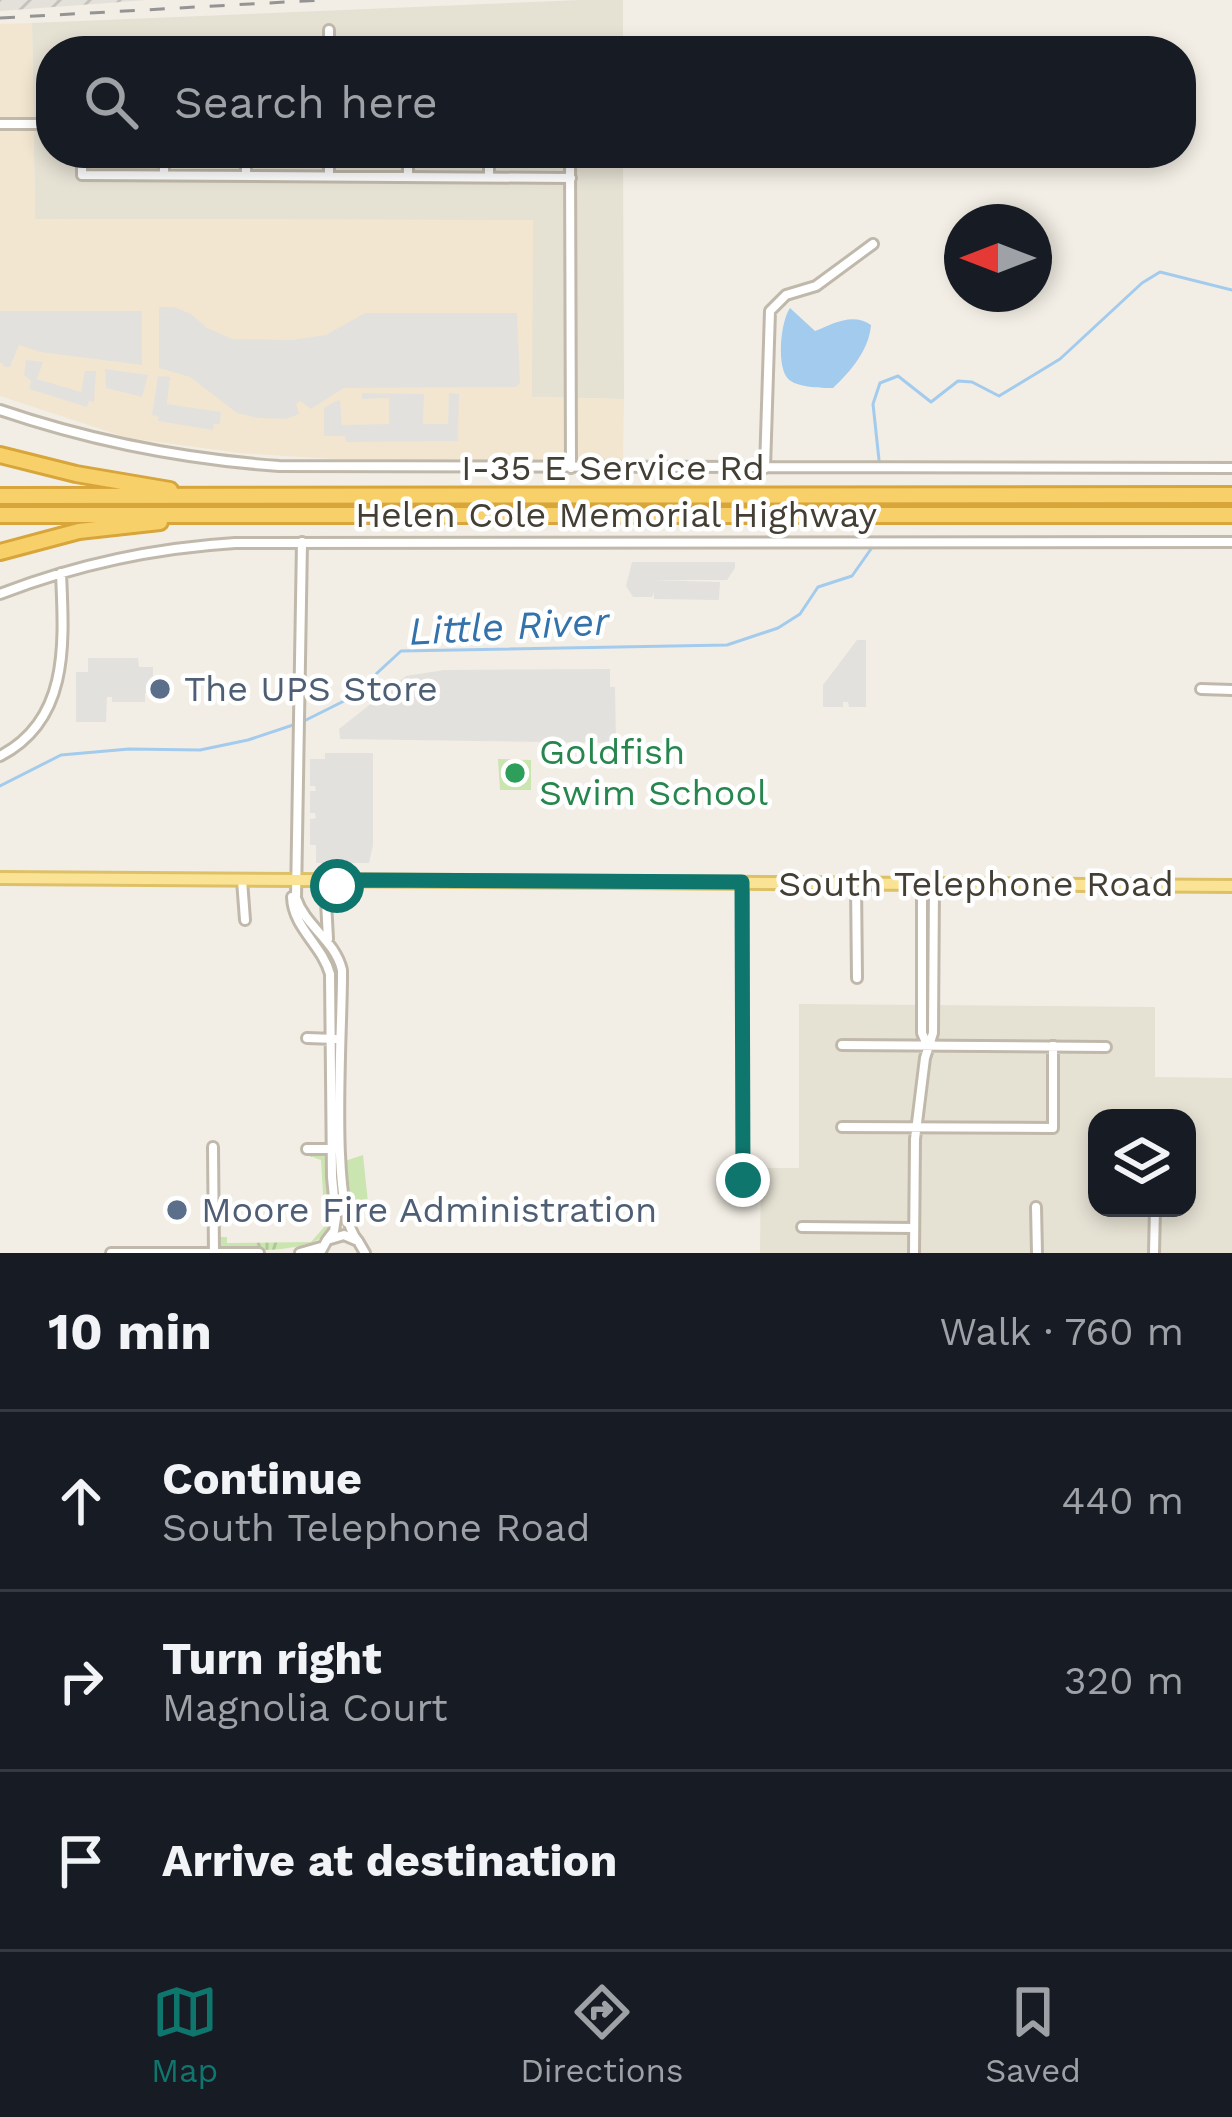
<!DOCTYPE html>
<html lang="en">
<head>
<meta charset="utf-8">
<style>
  body { margin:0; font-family:"Work Sans",sans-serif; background:#20242c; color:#f1f3f6 }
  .controls { position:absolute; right:36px; bottom:36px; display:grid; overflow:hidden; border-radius:24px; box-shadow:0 6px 18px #0003 }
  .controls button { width:108px; height:108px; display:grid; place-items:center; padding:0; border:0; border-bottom:3px solid #363941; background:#171b24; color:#f1f3f6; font:60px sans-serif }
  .compass { position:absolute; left:944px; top:204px; width:108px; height:108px; border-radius:50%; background:#171b24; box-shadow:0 6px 18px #0003; rotate:270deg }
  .stop { position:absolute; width:36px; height:36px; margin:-27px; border:9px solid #0f766e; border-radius:50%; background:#fff }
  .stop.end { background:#0f766e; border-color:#fff; box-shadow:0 3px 12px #0008 }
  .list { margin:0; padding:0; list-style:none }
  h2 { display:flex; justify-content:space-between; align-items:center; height:156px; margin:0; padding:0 48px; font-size:51px }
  h2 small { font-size:39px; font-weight:400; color:#9ea1a6 }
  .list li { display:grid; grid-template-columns:78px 1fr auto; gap:36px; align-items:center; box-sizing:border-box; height:180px; padding:0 48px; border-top:3px solid #363941 }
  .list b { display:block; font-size:45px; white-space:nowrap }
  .list p { margin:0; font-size:39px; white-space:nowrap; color:#9ea1a6 }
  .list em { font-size:39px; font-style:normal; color:#9ea1a6 }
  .icon { flex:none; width:66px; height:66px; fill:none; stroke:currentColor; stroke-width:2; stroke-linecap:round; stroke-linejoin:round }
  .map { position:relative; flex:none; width:1232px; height:1253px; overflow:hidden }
  .search { position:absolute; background:#171b24; box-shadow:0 6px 18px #0003; left:36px; right:36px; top:36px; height:132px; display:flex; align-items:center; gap:30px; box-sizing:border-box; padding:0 42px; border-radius:48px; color:#9ea1a6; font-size:45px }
  .sheet { height:696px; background:#171b24 }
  nav { display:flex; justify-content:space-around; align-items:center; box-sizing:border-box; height:168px; border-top:3px solid #363941; background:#171b24; font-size:33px; color:#9ea1a6 }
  nav a { display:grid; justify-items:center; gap:6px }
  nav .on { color:#0f766e }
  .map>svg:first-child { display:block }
  .residential { fill:#e5e1d3; fill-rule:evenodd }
  .commercial { fill:#f3e6d0 }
  .industrial { fill:url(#industrial-furrows) }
  .grass { fill:url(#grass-tufts) }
  .pitch { fill:#cae5af }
  .parking { fill:#e3e1dd }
  .water { fill:#a3cbed }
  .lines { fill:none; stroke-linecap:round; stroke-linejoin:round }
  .stream { stroke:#a3cbed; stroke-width:3 }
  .minor-casing { stroke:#c0b9ab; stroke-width:14 }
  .major-casing { stroke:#dec166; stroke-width:16 }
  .highway-casing { stroke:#d7a53a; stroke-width:20 }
  .minor { stroke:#fff; stroke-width:8 }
  .major { stroke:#fae395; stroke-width:10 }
  .highway { stroke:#f8d069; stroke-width:14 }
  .rail { stroke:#949494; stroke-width:3; stroke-dasharray:15 15; stroke-linecap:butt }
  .route { stroke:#0f766e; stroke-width:15 }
  .service-dot { fill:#5c6f8a; stroke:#fff; stroke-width:4.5 }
  .leisure-dot { fill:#2e9e5b; stroke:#fff; stroke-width:4.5 }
  .labels { text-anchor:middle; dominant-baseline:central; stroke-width:9; stroke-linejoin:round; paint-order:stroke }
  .street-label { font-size:36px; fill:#443f35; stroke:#fff }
  .service-label { font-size:36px; fill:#4e5e75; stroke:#fff; text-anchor:start }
  .leisure-label { font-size:36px; fill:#27864d; stroke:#fff; text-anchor:start }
  .water-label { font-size:39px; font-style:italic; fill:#3372ab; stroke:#fff }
</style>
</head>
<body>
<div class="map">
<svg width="1232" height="1253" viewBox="0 0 1232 1253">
  <defs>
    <pattern id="industrial-furrows" width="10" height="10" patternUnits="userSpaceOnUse" patternTransform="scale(3)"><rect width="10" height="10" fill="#e4e0da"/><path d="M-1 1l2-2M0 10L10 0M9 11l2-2" fill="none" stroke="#c5c1bc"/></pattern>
    <pattern id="grass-tufts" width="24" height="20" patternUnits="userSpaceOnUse" patternTransform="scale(3)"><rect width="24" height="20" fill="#cae5af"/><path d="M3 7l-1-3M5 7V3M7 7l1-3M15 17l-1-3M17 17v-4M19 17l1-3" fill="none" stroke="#afc697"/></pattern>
  </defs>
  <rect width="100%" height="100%" fill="#f2eee5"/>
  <path class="residential" d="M582,0H623V51H51V153H623L624,399L532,397V220L35,219L32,23Z
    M799,1004L1155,1007V1077L1232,1078V1253H760L761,1168H799ZM1097,1118H1187V1208H1097Z"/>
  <path class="commercial" d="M32,23L35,219L533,220L532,397L624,399L623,460L334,459L239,453L128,438L0,396V24Z"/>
  <path class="industrial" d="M0,0H147L0,11Z"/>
  <path class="grass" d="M307,1152H318L327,1158C328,1179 335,1203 332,1224C326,1253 247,1253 221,1247L218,1237H227V1243L311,1242L325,1226L321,1160L307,1155Z
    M363,1155L368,1202L353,1210L356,1227L371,1253H367C348,1225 345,1194 345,1161Z"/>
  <path class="pitch" d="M498,759L531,760V790H500Z"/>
  <path class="parking" d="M159,307H174L191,314L207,328L233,339L292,340L326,335L365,313H517L520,383L516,387L344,388L311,409L300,401L296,404L299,414L286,419L258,418L237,413L190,377L159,368Z
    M0,311H142V365L40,352L19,345L10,367H5L0,362Z
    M26,360L43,362L37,379L81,392L85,371H96L94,402L89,401L87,407L29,389L31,381L24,375Z
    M105,369L148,375L142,397L106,388Z
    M158,376L170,377L167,404L221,412L220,424H214L213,430L158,421L159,417L152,415Z
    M362,393L424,394L423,424H448L449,393L459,394L458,441L346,442L345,436H324V408L336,401L340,400L342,425L389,424V398L362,399Z
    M632,562H735V568L727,580H652L720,582L719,600L654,599V592L652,597H633L626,586Z
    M857,640H866V707H849L848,702H843V707H823V685Z
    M88,658H138L139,667H153V692L145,693V702H112V697H107L106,722H76V672H88Z
    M610,669V687H615L616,743L340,739L339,729L406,676L444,670Z
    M325,753H373V845L369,863H316V845H310V819L316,818L315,813H310V791H316L315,786H310V759H325Z"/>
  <path class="water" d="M790,308L815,331C833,324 852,312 871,325C869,350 851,371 833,388C822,388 792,388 786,376C777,361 781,321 790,308Z"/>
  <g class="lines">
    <path class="stream" d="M879,460L873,404L880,383L898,376L931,402L958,381L972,382L999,396L1060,359L1142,283L1160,272L1232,290
      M0,786L61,755L129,749L200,750L248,740L302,722L350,698L401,651L727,645L778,628L800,614L818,587L852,576L871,549"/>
    <defs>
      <path id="minor" d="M329,51V30
        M570,51V48
        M0,124H51
        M82,153V175L571,178
        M329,153V176
        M489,153V177
        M570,153L571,468
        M164,175V153
        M246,175V153
        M408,176V153
        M0,410C91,441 183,459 279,466L1232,468
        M765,468L770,311L786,295L816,286L873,244
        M302,542L296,898C305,926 335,940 342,970C343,1022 328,1210 358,1241
        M0,594C75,565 154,548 235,543L1232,542
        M1201,689L1232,690
        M0,756C70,720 64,643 61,573
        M242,880L245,920
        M743,882V1183
        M856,883L857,978
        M922,883V1033L927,1045
        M292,897C293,928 322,945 330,974L332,1177L336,1218L334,1231L327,1240
        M328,939L326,901L329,891L348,883
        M307,1038L335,1039
        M842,1045L1106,1047
        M842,1127L1053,1128V1046
        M213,1147L214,1253
        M307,1149H335
        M1036,1207L1037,1253
        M802,1227L914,1228
        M111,1253H259
        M300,1253L321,1247
        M320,1253L327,1240L344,1235L358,1241L365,1253
        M914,1253L915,1139L925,1058L933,1033L934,885
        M1154,1253L1155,1208"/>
      <path id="major" d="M0,878L1232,886"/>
      <path id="highway" d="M0,455L76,474L170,490
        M0,496L1232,495
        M0,515H1232
        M0,552L79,531L160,522"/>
    </defs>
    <use href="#minor" class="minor-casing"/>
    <use href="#major" class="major-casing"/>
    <use href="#highway" class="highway-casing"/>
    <use href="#minor" class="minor"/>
    <use href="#major" class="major"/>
    <use href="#highway" class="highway"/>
    <path class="rail" d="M0,18L322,0"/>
  </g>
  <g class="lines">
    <path class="route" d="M337,886L357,880L742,882L743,1180"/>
  </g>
  <g class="service-dot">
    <circle cx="160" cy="689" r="12"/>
    <circle cx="177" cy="1210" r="12"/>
  </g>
  <circle class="leisure-dot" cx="515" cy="773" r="12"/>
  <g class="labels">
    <g class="street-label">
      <text x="613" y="468">I-35 E Service Rd</text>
      <text x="616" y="515">Helen Cole Memorial Highway</text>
      <text x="976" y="884">South Telephone Road</text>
    </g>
    <g class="service-label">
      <text x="184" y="689">The UPS Store</text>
      <text x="201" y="1210">Moore Fire Administration</text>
    </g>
    <g class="leisure-label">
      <text x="539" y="752">Goldfish<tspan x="539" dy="41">Swim School</tspan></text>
    </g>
    <g class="water-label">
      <text transform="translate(509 626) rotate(-3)">Little River</text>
    </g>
  </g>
</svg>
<div class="controls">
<button><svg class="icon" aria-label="layers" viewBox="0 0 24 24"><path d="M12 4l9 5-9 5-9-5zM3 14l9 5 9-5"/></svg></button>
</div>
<svg class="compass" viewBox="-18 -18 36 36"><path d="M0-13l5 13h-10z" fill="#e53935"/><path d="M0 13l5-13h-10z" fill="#9ea1a6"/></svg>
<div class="stop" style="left:337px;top:886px"></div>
<div class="stop end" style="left:743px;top:1180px"></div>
<div class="search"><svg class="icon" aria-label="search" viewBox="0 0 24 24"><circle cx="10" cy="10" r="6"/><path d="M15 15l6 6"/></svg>Search here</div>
</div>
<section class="sheet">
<h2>10 min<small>Walk · 760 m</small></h2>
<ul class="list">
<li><svg class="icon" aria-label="ahead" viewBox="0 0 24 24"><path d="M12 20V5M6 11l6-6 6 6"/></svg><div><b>Continue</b><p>South Telephone Road</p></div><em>440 m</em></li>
<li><svg class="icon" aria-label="right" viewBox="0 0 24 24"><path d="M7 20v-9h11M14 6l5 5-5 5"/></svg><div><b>Turn right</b><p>Magnolia Court</p></div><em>320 m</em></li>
<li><svg class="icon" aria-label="arrive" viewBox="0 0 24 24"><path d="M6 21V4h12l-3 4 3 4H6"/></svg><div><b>Arrive at destination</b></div></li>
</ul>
</section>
<nav>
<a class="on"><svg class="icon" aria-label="map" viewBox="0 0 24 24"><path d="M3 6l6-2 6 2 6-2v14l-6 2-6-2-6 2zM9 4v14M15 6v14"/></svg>Map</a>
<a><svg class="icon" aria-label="directions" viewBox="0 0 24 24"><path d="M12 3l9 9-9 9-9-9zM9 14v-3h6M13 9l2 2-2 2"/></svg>Directions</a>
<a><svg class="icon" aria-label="saved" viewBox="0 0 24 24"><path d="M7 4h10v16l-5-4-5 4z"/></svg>Saved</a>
</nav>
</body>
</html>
